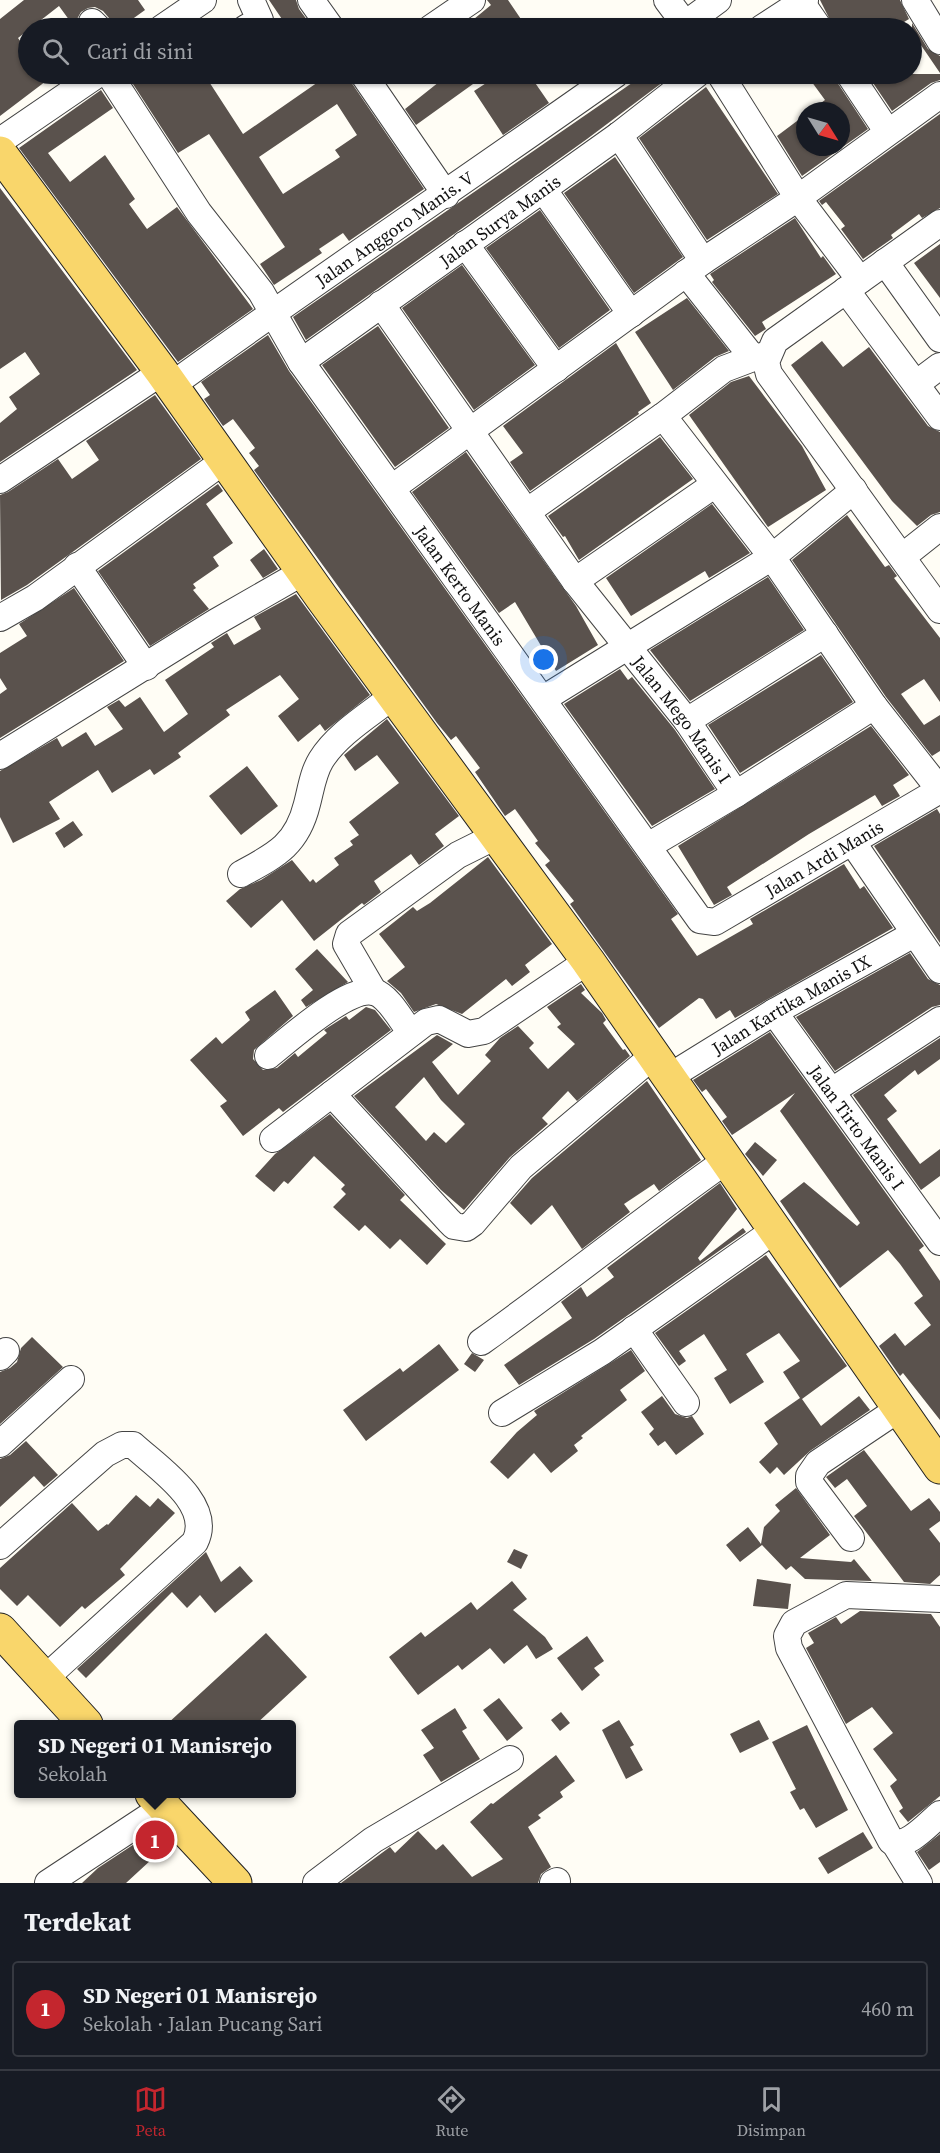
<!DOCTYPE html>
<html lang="id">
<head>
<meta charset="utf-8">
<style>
  body { margin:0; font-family:"Source Serif 4",serif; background:#242831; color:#f1f3f6 }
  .compass { position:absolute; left:796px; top:102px; width:54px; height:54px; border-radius:50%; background:#171b24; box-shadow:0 2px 4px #0004; rotate:127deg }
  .you { position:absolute; left:544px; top:660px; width:21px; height:21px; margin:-15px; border:4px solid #fff; border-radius:50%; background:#1a73e8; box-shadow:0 0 0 9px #1a73e833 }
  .badge { display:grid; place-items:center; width:39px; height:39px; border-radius:50%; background:#c4262e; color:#fff; font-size:20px; font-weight:700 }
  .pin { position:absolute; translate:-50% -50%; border:3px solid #fff; box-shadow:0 2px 6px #0006 }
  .popup { position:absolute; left:14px; top:1720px; width:282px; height:78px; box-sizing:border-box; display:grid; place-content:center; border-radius:6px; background:#171b24; filter:drop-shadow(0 2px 4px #0005); font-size:20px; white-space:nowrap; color:#9ea1a6 }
  .popup b { font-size:22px; color:#f1f3f6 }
  .popup::after { content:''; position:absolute; left:50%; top:100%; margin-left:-12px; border:12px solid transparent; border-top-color:#171b24 }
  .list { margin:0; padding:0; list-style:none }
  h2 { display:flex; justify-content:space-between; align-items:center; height:78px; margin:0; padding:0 24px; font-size:26px }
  h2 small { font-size:20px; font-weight:400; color:#9ea1a6 }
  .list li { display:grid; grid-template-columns:39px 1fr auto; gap:18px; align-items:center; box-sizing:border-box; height:96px; margin:0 12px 12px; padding:0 12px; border:2px solid #363941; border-radius:6px }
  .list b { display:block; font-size:22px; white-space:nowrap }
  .list p { margin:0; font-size:20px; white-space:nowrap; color:#9ea1a6 }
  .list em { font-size:20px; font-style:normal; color:#9ea1a6 }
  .icon { flex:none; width:33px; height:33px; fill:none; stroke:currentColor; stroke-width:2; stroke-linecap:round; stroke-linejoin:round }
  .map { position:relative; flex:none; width:940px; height:1883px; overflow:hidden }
  .search { position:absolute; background:#171b24; box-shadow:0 2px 4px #0004; left:18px; right:18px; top:18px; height:66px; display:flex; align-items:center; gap:15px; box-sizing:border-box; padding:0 21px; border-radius:33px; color:#9ea1a6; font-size:22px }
  .sheet { height:186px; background:#171b24 }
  nav { display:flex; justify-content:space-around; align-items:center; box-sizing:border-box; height:84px; border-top:2px solid #363941; background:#171b24; font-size:16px; color:#9ea1a6 }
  nav a { display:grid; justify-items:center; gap:3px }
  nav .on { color:#c4262e }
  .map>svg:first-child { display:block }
  .building { fill:#5a524d; fill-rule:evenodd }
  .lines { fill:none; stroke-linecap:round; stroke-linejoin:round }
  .minor-casing { stroke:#444; stroke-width:28 }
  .major-casing { stroke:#222; stroke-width:35 }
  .minor { stroke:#fff; stroke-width:26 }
  .major { stroke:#f9d66b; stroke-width:33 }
  .labels { text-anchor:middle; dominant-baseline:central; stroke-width:6; stroke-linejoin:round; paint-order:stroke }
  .street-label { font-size:18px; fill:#111; stroke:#fff }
</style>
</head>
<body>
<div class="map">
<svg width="940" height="1883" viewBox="0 0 940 1883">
  <rect width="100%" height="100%" fill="#fffdf5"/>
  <path class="building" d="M24,0H138L145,10L120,28H113L109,18L103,11L95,7L88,8L81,12L77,19L79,28H75L59,6L18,38L28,52V74H72L59,82L54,75L0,116V19Z
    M269,0H296L299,9L313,28H288Z
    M487,0H508L527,28H480L474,19L491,5Z
    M820,0H900L909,19L894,28H834Z
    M912,23L928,49L940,56V73L912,32Z
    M143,74H204L243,134L321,80L317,74H348L351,82L424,189L349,241L343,233L319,249L322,253L274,285L260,264L285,247L209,134L178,153L131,81ZM337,104L357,135L335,150L340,157L283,194L259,157Z
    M434,74H467L473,84L416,125L405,109L439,82Z
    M500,74H529L549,103L503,135L474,91Z
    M645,74H663L667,79L587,139L306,340L293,317Z
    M806,74H834L837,82L868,129L802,176L777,136L805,115V147H841V111H810L825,100Z
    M867,74H940V80L931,83L892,111Z
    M706,87L778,194L707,240L639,138Z
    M101,90L113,108L48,153L70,182L105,155L135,199L129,204L147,229L177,207L253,309L178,362L19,148Z
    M940,114V208L922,218L919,214L891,235L893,238L863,259L841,229L845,226L826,202L822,205L819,201Z
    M615,157L683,257L634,293L564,193Z
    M0,188L137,370L0,462V423L17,409L9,397L40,374L25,352L0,369Z
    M540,210L610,310L559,348L486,248Z
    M795,218L821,258L823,256L836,274L762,322L766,329L755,336L712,282L714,280L710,274Z
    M940,244V298L914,263Z
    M462,265L535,365L474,410L402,308Z
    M687,298L729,351L715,357L673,390L635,332Z
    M378,326L449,428L395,467L322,365Z
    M268,335L289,371L678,914L671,919L697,956L753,924L750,919L844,864L860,889L864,886L893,928L735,1018L730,1010L716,1019L703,999L699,998L659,1028L570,904L574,901L545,865L550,861L535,843L538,841L515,809L505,816L475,772L480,768L456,736L451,740L437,723L254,470L259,466L249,453L255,448L233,419L223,426L204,399L210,395L201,382Z
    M822,341L843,367L869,347L928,426L940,432V512L931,515L917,526L892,501L791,365Z
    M616,343L651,403L638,412L639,414L530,491L510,462L523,453L503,426Z
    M749,376L802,446L826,490L768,527L689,415L731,382Z
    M155,395L201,459L27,585L1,600L0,495L8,492L58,459L72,479L99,460L86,441Z
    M660,437L693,479L579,560L565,536L563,537L548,516Z
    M466,452L576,606L598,645L556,671L515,602L499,613L412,492Z
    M218,484L223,491L206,504L233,543L213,557L219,566L193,584L196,588L193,590L209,609L150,646L98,571Z
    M712,504L750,553L709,578L705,571L631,616L606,578Z
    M847,515L885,567L889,565L897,576L894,578L940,638V702L924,679L901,694L924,725L940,715V751L932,756L886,697L792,560Z
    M264,549L278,569L263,578L250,560Z
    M768,577L804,630L690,701L650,650Z
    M74,588L124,661L0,738V694L7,689L0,678V653L27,636L19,624Z
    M296,594L370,695L325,731L320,724L298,742L278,716L299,699L280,675L226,710L230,715L178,753L181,757L154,775L150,769L112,793L98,770L49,802L60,819L13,843L0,817V771L57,738L62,747L86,732L95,746L123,729L107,707L119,700L125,707L140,697L164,732L188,714L165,680L214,647L211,643L227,633L234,645L261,629L254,617Z
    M821,655L853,702L740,773L708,725Z
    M620,669L628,680L632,677L675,730L715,789L652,826L564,704Z
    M387,719L459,816L435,834L444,846L419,865L411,854L374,881L381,892L364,905L362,903L314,941L282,900L251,928L226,901L240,889L261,880L292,860L310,882L313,879L316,883L339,865L334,858L353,845L350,841L359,835L349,822L399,783L377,755L355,771L344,755Z
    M871,726L909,775L893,785L900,796L882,806L875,795L809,834L727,887L732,895L714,905L678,846Z
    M247,766L278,806L241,835L209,796Z
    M937,809L940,814V943L874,846Z
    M73,821L83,835L64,848L55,833Z
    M488,857L552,944L525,965L530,972L512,986L506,979L462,1014L436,1004L414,1012L401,993L387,981L405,967L379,934L413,907L417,911L430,903Z
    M317,949L348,982L306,1007L301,1000L313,990L295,969Z
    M910,953L928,979L940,985V1005L932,1007L835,1071L796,1017Z
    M581,984L585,990L581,993L602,1013L606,1020L603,1023L623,1050L625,1049L630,1056L577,1101L568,1091L542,1118L548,1124L510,1157L464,1210L441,1190L354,1096L437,1035L453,1044L432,1062L458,1095L491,1061L485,1055L500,1038L518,1026L534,1043L529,1048L548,1069L575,1044L557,1027L561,1024L547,1007ZM424,1077L441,1100L465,1124L446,1143L434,1132L426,1141L395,1107Z
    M275,990L293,1016L254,1050L253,1059L263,1070L277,1068L295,1053L298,1057L327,1033L324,1030L327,1028L346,1016L349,1020L366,1007L375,1010L391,1030L283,1112L279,1108L243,1136L220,1106L227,1101L190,1060L216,1037L222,1044L250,1020L245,1012Z
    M770,1032L924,1246L919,1250L940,1281V1420L903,1373L900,1376L879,1346L895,1333L905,1346L931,1325L914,1303L923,1296L900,1264L888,1250L840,1288L780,1201L804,1182L857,1226L860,1223L780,1111L795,1093L732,1135L722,1121L727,1117L706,1089L702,1092L693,1080Z
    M940,1038V1059L918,1075L915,1070L884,1095L897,1111L887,1119L920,1164L940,1149V1176L921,1190L853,1095Z
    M647,1081L701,1160L659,1191L654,1184L624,1204L630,1212L582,1249L552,1205L531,1225L510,1203L532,1178Z
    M330,1114L405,1195L400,1200L446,1244L427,1265L400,1239L390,1249L365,1225L359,1231L333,1207L346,1194L341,1189L345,1185L314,1156L288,1184L284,1181L274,1192L255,1176L275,1154Z
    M755,1142L777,1160L763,1176L745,1154Z
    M720,1183L737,1209L698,1258L700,1261L743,1228L746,1232L594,1339L519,1385L504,1365L572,1318L561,1302L581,1287L587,1297L614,1277L607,1268Z
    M766,1255L847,1366L802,1399L821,1426L859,1396L870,1410L810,1451L784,1475L777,1467L770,1474L759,1462L778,1444L764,1423L800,1398L783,1372L800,1361L779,1333L746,1354L764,1382L730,1404L714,1378L727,1370L704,1334L679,1351L686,1361L679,1366L655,1333Z
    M32,1337L63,1367L0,1424V1372L10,1368L17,1362L21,1348Z
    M439,1344L459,1370L366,1441L343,1410L400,1368L403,1372Z
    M631,1350L645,1371L620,1390L627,1400L581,1436L583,1438L574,1445L578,1451L551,1473L534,1453L508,1479L490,1462L517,1432L537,1415L534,1411Z
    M472,1353L484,1360L475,1372L464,1364Z
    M662,1396L675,1414L687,1418L692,1416L704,1434L676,1455L665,1441L658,1446L649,1434L654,1429L641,1412Z
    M26,1441L58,1475L44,1487L34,1476L0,1507V1459L10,1455Z
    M864,1450L911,1511L929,1498L940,1512V1521L929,1529L940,1543V1575L930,1584L904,1582L854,1516L867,1506L847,1479L835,1488L826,1477Z
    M796,1488L830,1535L800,1558L851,1562L854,1559L872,1581L805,1579L791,1566L786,1570L762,1545L740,1562L726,1545L748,1527L761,1544L764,1527L780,1511L775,1505Z
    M136,1495L150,1507L158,1498L175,1513L120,1569L125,1575L85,1609L82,1606L60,1627L28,1595L17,1606L0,1589V1568L72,1503L98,1531L107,1524L108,1525Z
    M514,1549L528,1555L521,1569L507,1562Z
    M206,1552L221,1582L240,1566L253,1581L215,1613L200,1595L187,1608L172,1592L86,1678L77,1669Z
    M757,1579L791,1584L788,1609L753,1606Z
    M512,1581L527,1599L513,1610L545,1637L553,1649L536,1659L527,1645L504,1664L490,1648L462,1670L458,1665L418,1695L389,1657L421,1632L425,1637L471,1602L477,1610Z
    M860,1611L931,1614L940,1627V1796L908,1822L899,1811L903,1808L890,1786L897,1780L873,1749L893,1733L872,1707L846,1724L806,1648L814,1643L808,1633L836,1617L841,1624Z
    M266,1633L307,1677L255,1725H166Z
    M587,1636L604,1661L594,1668L600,1675L582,1691L557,1658Z
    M499,1698L523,1728L507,1741L483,1710Z
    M455,1708L467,1728L462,1731L480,1759L441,1782L423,1755L434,1748L421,1730Z
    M561,1712L570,1723L560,1731L551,1720Z
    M619,1720L634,1745L630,1747L643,1770L626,1779L602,1730Z
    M759,1720L769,1739L740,1753L730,1734Z
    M807,1725L848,1810L816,1828L804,1808L800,1810L790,1792L796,1789L772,1742Z
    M556,1755L575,1781L560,1792L563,1797L538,1815L541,1818L528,1827L551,1867L541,1874L538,1883H341L390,1847L395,1853L418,1831L436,1850L443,1844L472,1877L503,1859L470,1822L491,1803L493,1804Z
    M863,1832L873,1848L828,1874L818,1858Z
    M151,1833L164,1848L126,1883H82L98,1868Z
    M940,1834V1862L929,1870L917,1852Z"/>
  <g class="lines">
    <defs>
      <g id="minor">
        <path d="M311,0L331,28"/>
        <path d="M667,0L688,28"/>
        <path d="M915,0L940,41"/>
        <path d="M801,2L819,28"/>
        <path d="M92,22L98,28"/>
        <path d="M162,28L203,0"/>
        <path d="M246,28L260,20L251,0"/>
        <path d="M431,28L472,0"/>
        <path d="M680,28L718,0"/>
        <path d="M762,28L805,0"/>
        <path id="s1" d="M109,74L199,213L261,292L301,362L700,920L715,922L940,790L874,706L772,557L663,416"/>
        <path d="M363,74L446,195"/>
        <path d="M720,74L798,198L860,280"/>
        <path d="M849,74L887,131"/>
        <path d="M619,135L703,261"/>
        <path d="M0,141L98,74"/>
        <path d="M543,189L631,314"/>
        <path d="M940,223L775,341L766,362L769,374L940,610"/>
        <path d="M465,244L556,369"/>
        <path d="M885,262L940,339"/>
        <path d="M686,273L753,358L767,355"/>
        <path d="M846,290L940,417"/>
        <path id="s2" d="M381,304L575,581L687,721L736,794"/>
        <path id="s3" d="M301,362L619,135L697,74"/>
        <path d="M916,384L940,366"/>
        <path id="s4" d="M172,385C318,279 469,178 616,74"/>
        <path d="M0,480L162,372"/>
        <path d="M392,488L703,261L798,198L940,95"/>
        <path d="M528,511L663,416L724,369L753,358"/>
        <path d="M902,557L940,527"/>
        <path d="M77,566L146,667"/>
        <path d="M575,581L714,485"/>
        <path d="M0,618L35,598L225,460"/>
        <path d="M543,699L772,557L854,490"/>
        <path d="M687,721L825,634"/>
        <path d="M0,756L216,622L305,571"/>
        <path d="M853,843L940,970"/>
        <path d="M648,846L736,794L874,706"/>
        <path d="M241,874C276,855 297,845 307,804C311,789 313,773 321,760C337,734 369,715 393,696"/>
        <path d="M374,992L346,944L349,934L458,855L496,836"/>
        <path id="s5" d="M774,1012L940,1242"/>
        <path d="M268,1056C288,1040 348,986 374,992C389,996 402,1022 411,1033"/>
        <path id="s6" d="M669,1077L774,1012L914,934"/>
        <path d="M832,1091L940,1020"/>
        <path d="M332,1094L449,1221L454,1226L466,1228L473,1223L521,1167L653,1056"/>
        <path d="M273,1139L426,1022L439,1019L468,1034L484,1031L588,961"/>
        <path d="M634,1329L686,1403"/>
        <path d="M481,1342C564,1283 643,1219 727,1160"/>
        <path d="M0,1357L6,1351"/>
        <path d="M502,1413L602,1352L775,1230"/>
        <path d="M0,1444L71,1379"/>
        <path d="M851,1538L809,1482V1476L818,1463L900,1408"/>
        <path d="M0,1546L105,1454L122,1445H133C158,1468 214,1504 195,1542L43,1680"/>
        <path d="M940,1599L846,1595L794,1623L787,1636L789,1648L891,1841C906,1850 929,1823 940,1814"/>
        <path d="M895,1844L919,1883"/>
        <path d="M48,1883L165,1806"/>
        <path d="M316,1883L373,1840L510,1759"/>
        <path d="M553,1883L557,1881"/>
      </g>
      <path id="major" d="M0,153L162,372L322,598L588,961L940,1467
        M0,1630L86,1724
        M152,1794L235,1883"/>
    </defs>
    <use href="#minor" class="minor-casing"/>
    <use href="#major" class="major-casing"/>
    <use href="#minor" class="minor"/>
    <use href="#major" class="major"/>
  </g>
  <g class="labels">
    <g class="street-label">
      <text stroke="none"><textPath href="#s3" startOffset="244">Jalan Surya Manis</textPath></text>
      <text stroke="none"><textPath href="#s4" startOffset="272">Jalan Anggoro Manis. V</textPath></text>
      <text stroke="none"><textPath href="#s1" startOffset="621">Jalan Kerto Manis</textPath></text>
      <text stroke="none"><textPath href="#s2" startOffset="513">Jalan Mego Manis I</textPath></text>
      <text stroke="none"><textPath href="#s1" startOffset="1174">Jalan Ardi Manis</textPath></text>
      <text stroke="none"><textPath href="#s6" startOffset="142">Jalan Kartika Manis IX</textPath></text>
      <text stroke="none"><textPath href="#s5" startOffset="142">Jalan Tirto Manis I</textPath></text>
    </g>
  </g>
</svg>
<svg class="compass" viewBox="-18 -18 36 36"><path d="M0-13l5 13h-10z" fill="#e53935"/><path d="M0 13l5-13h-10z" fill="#9ea1a6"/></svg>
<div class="you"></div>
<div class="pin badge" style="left:155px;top:1840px">1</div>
<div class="popup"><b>SD Negeri 01 Manisrejo</b>Sekolah</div>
<div class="search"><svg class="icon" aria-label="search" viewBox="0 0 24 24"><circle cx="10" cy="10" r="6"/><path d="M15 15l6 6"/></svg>Cari di sini</div>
</div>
<section class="sheet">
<h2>Terdekat<small></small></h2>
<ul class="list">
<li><span class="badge">1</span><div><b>SD Negeri 01 Manisrejo</b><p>Sekolah · Jalan Pucang Sari</p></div><em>460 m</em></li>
</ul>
</section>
<nav>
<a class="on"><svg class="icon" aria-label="map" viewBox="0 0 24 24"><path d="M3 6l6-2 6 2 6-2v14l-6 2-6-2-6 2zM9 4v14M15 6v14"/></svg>Peta</a>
<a><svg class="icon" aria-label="directions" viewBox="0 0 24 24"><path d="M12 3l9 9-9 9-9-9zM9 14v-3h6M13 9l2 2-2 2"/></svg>Rute</a>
<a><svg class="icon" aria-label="saved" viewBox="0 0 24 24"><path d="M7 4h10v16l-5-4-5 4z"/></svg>Disimpan</a>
</nav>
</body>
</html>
